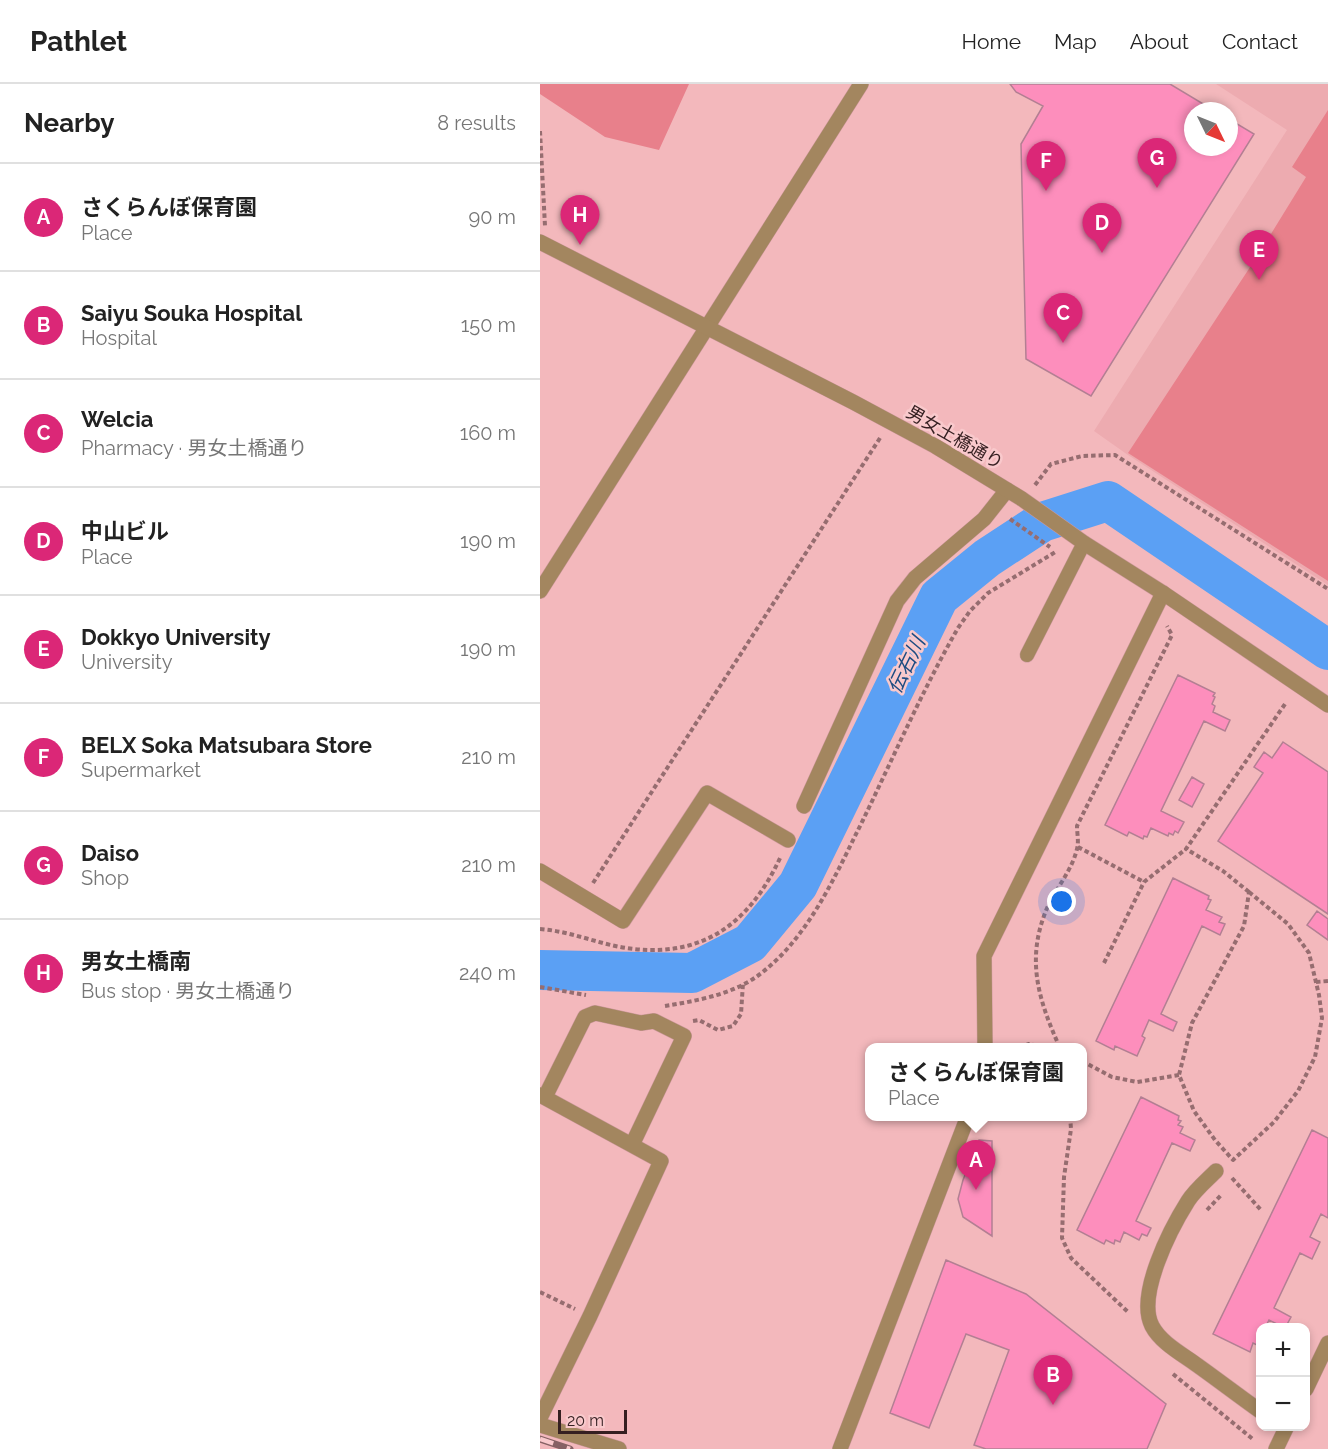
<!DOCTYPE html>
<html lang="en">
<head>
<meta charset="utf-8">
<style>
  body { margin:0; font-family:Raleway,"Noto Sans JP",sans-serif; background:#f6f6f6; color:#222 }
  .controls { position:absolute; right:18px; bottom:18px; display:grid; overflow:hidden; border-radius:12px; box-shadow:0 3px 9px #0003 }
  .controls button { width:54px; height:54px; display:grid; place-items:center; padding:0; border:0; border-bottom:2px solid #e0e0e0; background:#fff; color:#222; font:30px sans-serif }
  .compass { position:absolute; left:644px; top:18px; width:54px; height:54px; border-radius:50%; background:#fff; box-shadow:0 3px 9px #0003; rotate:133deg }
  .scale { position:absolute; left:18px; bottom:15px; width:69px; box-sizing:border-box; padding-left:6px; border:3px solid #351f21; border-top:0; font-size:16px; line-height:21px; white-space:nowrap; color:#351f21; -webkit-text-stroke:4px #f9c9cc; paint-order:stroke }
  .you { position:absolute; left:522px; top:818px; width:21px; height:21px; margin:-15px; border:4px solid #fff; border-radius:50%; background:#1a73e8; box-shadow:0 0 0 9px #1a73e833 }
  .badge { display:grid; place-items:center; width:39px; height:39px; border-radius:50%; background:#db2777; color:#fff; font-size:20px; font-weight:700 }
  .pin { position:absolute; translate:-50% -50px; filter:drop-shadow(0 2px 3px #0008) }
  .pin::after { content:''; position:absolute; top:32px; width:21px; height:18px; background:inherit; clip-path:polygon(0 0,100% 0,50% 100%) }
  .popup { position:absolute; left:325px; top:959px; width:222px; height:78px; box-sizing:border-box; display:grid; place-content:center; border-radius:12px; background:#fff; filter:drop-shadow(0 2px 4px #0005); font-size:20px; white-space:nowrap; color:#767676 }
  .popup b { font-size:22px; color:#222 }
  .popup::after { content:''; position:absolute; left:50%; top:100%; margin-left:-12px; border:12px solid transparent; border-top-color:#fff }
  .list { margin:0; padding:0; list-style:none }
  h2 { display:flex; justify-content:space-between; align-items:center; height:78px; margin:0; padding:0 24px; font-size:26px }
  h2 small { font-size:20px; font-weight:400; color:#767676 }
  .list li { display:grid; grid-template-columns:39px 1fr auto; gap:18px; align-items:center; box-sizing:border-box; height:108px; padding:0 24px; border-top:2px solid #e0e0e0 }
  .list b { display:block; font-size:22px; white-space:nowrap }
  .list p { margin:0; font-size:20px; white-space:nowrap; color:#767676 }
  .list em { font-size:20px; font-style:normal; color:#767676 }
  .map { position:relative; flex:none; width:788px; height:1365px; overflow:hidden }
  header { display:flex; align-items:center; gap:36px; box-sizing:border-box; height:84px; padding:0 30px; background:#fff; border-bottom:2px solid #e0e0e0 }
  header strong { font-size:28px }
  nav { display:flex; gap:33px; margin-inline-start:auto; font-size:21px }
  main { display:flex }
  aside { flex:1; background:#fff }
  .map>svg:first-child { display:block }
  .built { fill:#edabb0 }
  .green { fill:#e8808b }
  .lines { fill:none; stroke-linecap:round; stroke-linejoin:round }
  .river { stroke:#5ba0f4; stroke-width:40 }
  .building { fill:#fd8ebc; stroke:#b37f93; stroke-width:1.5 }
  .service-casing { stroke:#cd999d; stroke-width:15 }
  .minor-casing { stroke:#cd999d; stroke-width:16 }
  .tertiary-casing { stroke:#cd999d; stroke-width:16 }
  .path { stroke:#966d70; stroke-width:4; stroke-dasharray:4.5 3; stroke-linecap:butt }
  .service { stroke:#a3865f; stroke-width:14 }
  .minor { stroke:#a3865f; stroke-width:15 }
  .tertiary { stroke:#a3865f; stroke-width:15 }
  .rail-casing { stroke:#876164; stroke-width:7 }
  .rail { stroke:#f9c9cc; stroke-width:4.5; stroke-dasharray:14; stroke-linecap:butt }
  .labels { text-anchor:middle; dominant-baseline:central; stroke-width:5; stroke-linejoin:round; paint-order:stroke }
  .street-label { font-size:18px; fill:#351f21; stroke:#f9c9cc }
  .water-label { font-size:20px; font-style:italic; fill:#1d4c82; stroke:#f9c9cc }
</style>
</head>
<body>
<header>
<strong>Pathlet</strong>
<nav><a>Home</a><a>Map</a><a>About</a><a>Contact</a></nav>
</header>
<main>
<aside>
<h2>Nearby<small>8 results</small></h2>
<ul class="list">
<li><span class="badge">A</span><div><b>さくらんぼ保育園</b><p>Place</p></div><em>90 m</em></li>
<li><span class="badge">B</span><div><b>Saiyu Souka Hospital</b><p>Hospital</p></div><em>150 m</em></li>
<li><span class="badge">C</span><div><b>Welcia</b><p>Pharmacy · 男女土橋通り</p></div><em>160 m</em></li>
<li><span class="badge">D</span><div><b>中山ビル</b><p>Place</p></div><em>190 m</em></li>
<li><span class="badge">E</span><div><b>Dokkyo University</b><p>University</p></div><em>190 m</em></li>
<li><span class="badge">F</span><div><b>BELX Soka Matsubara Store</b><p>Supermarket</p></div><em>210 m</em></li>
<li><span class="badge">G</span><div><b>Daiso</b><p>Shop</p></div><em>210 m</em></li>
<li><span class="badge">H</span><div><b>男女土橋南</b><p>Bus stop · 男女土橋通り</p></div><em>240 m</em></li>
</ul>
</aside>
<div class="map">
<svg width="788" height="1365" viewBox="0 0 788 1365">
  <rect width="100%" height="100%" fill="#f3b8bc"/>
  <path class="built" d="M676,0H788V501L588,371L554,347L747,46Z"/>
  <path class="green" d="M0,0H149L119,66L65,53L0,10Z
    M788,26V497L588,369L718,171L766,93L752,83Z"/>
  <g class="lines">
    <path class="river" d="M0,886L152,889L210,859L258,801L399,513L447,474L502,438L568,417L788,566"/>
  </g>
  <path class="building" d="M470,0H630L675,27H653V63H689V35L714,50L551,312L486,275L481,60L503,22L476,8Z
    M638,591L675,609L673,612L675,613L672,620L675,622L673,628L690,636L685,647L664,637L621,727L644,738L638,749L635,747L633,751L629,749L628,752L611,744L607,753L604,752L603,755L589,748L587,752L565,741Z
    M743,658L788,688V830L678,757L723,689L714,683L724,668L732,674Z
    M652,693L664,700L652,723L639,716Z
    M633,794L669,812L668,815L671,816L666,826L682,833L679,838L685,840L680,851L662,842L621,930L637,938L633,947L609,936L602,952L605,954L597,972L575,962L574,966L556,957Z
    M777,827L788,835V856L767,841Z
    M601,1013L639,1032L638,1036L641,1037L638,1041L643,1043L640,1049L655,1056L650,1067L632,1059L596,1137L611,1144L607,1152L602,1150L599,1156L584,1148L580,1158L575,1156L574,1160L566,1156L564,1160L537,1146Z
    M772,1046L788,1054V1134L781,1130L770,1153L780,1158L772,1175L760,1169L734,1224L751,1233L745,1244L729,1236L725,1244H720V1254L717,1261L713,1259L710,1268L673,1250Z
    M439,1056L452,1057V1152L423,1133L418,1115L423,1096Z
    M406,1176L486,1210L626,1320L607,1365H446L434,1361L469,1266L426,1250L389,1344L350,1329Z"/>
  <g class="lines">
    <defs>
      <path id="service" d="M487,571L544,459"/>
      <path id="minor" d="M0,507L321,0
        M264,722L357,517L375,494L444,435L467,406
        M0,787L83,837L167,709L248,756
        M445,964L444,872L623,509
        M0,1011L121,1077L50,1232L0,1334
        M5,1013L45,933L55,929L101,939L114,937L144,952L92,1061
        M676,1087C667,1096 655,1106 648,1117C631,1144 596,1211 612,1242C621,1259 642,1270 657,1281C678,1296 699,1312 720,1327
        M0,1341L79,1365
        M300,1365L428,1032"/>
      <path id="tertiary" d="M0,158L313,318L395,362L482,415L544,459L623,509L788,621
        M766,1305L788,1259
        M736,1365L747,1342"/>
    </defs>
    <use href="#service" class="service-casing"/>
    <use href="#minor" class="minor-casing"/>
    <use href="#tertiary" class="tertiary-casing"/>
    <path class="path" d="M0,47L5,142
      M495,401L511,380L542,372L575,371L788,505
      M470,435L510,463
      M538,763L604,798
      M53,799L340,354
      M709,808L748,840L769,869L779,911L782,934L775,973L758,1007L734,1038L693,1076L675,1056L654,1027L639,991L652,939L704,842Z
      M709,808L683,787L646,765L745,620
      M0,845C28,847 54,858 80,863C159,877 209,842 241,772
      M564,879L604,798L646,765
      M776,898L788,897
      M0,903L46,911
      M125,922C155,917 190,911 216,893C268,856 295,792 323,736C354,672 383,605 418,544L430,527L448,509L517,467
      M153,937L159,936L178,946L193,942L201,930L203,899
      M478,964L489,960L507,964
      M520,964C498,915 485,874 508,822C517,803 532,786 537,765C539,758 537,749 537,742L632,551L627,542
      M542,977L572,993L597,998L639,991
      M530,1032L531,1045L524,1093L522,1154L531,1174L589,1229
      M692,1094L721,1126
      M667,1126L682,1110
      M0,1208L35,1225
      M633,1290L714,1356"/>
    <use href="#service" class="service"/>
    <use href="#minor" class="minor"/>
    <use href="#tertiary" class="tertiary"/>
    <defs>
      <path id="rail" d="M0,1355L30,1365"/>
    </defs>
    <use href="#rail" class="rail-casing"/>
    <use href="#rail" class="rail"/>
  </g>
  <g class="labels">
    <g class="street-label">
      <text transform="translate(415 353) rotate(30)">男女土橋通り</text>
    </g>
    <g class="water-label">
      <text transform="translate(366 581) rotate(-64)">伝右川</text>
    </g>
  </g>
</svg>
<div class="controls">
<button>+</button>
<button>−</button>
</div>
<svg class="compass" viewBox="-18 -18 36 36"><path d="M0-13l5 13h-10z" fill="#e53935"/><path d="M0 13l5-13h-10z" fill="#767676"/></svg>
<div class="scale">20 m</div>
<div class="you"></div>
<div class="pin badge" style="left:436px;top:1106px">A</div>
<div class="popup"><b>さくらんぼ保育園</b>Place</div>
<div class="pin badge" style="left:513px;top:1321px">B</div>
<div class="pin badge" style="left:523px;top:259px">C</div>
<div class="pin badge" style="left:562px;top:169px">D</div>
<div class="pin badge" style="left:719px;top:196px">E</div>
<div class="pin badge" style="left:506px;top:107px">F</div>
<div class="pin badge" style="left:617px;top:104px">G</div>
<div class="pin badge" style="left:40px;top:161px">H</div>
</div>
</main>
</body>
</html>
